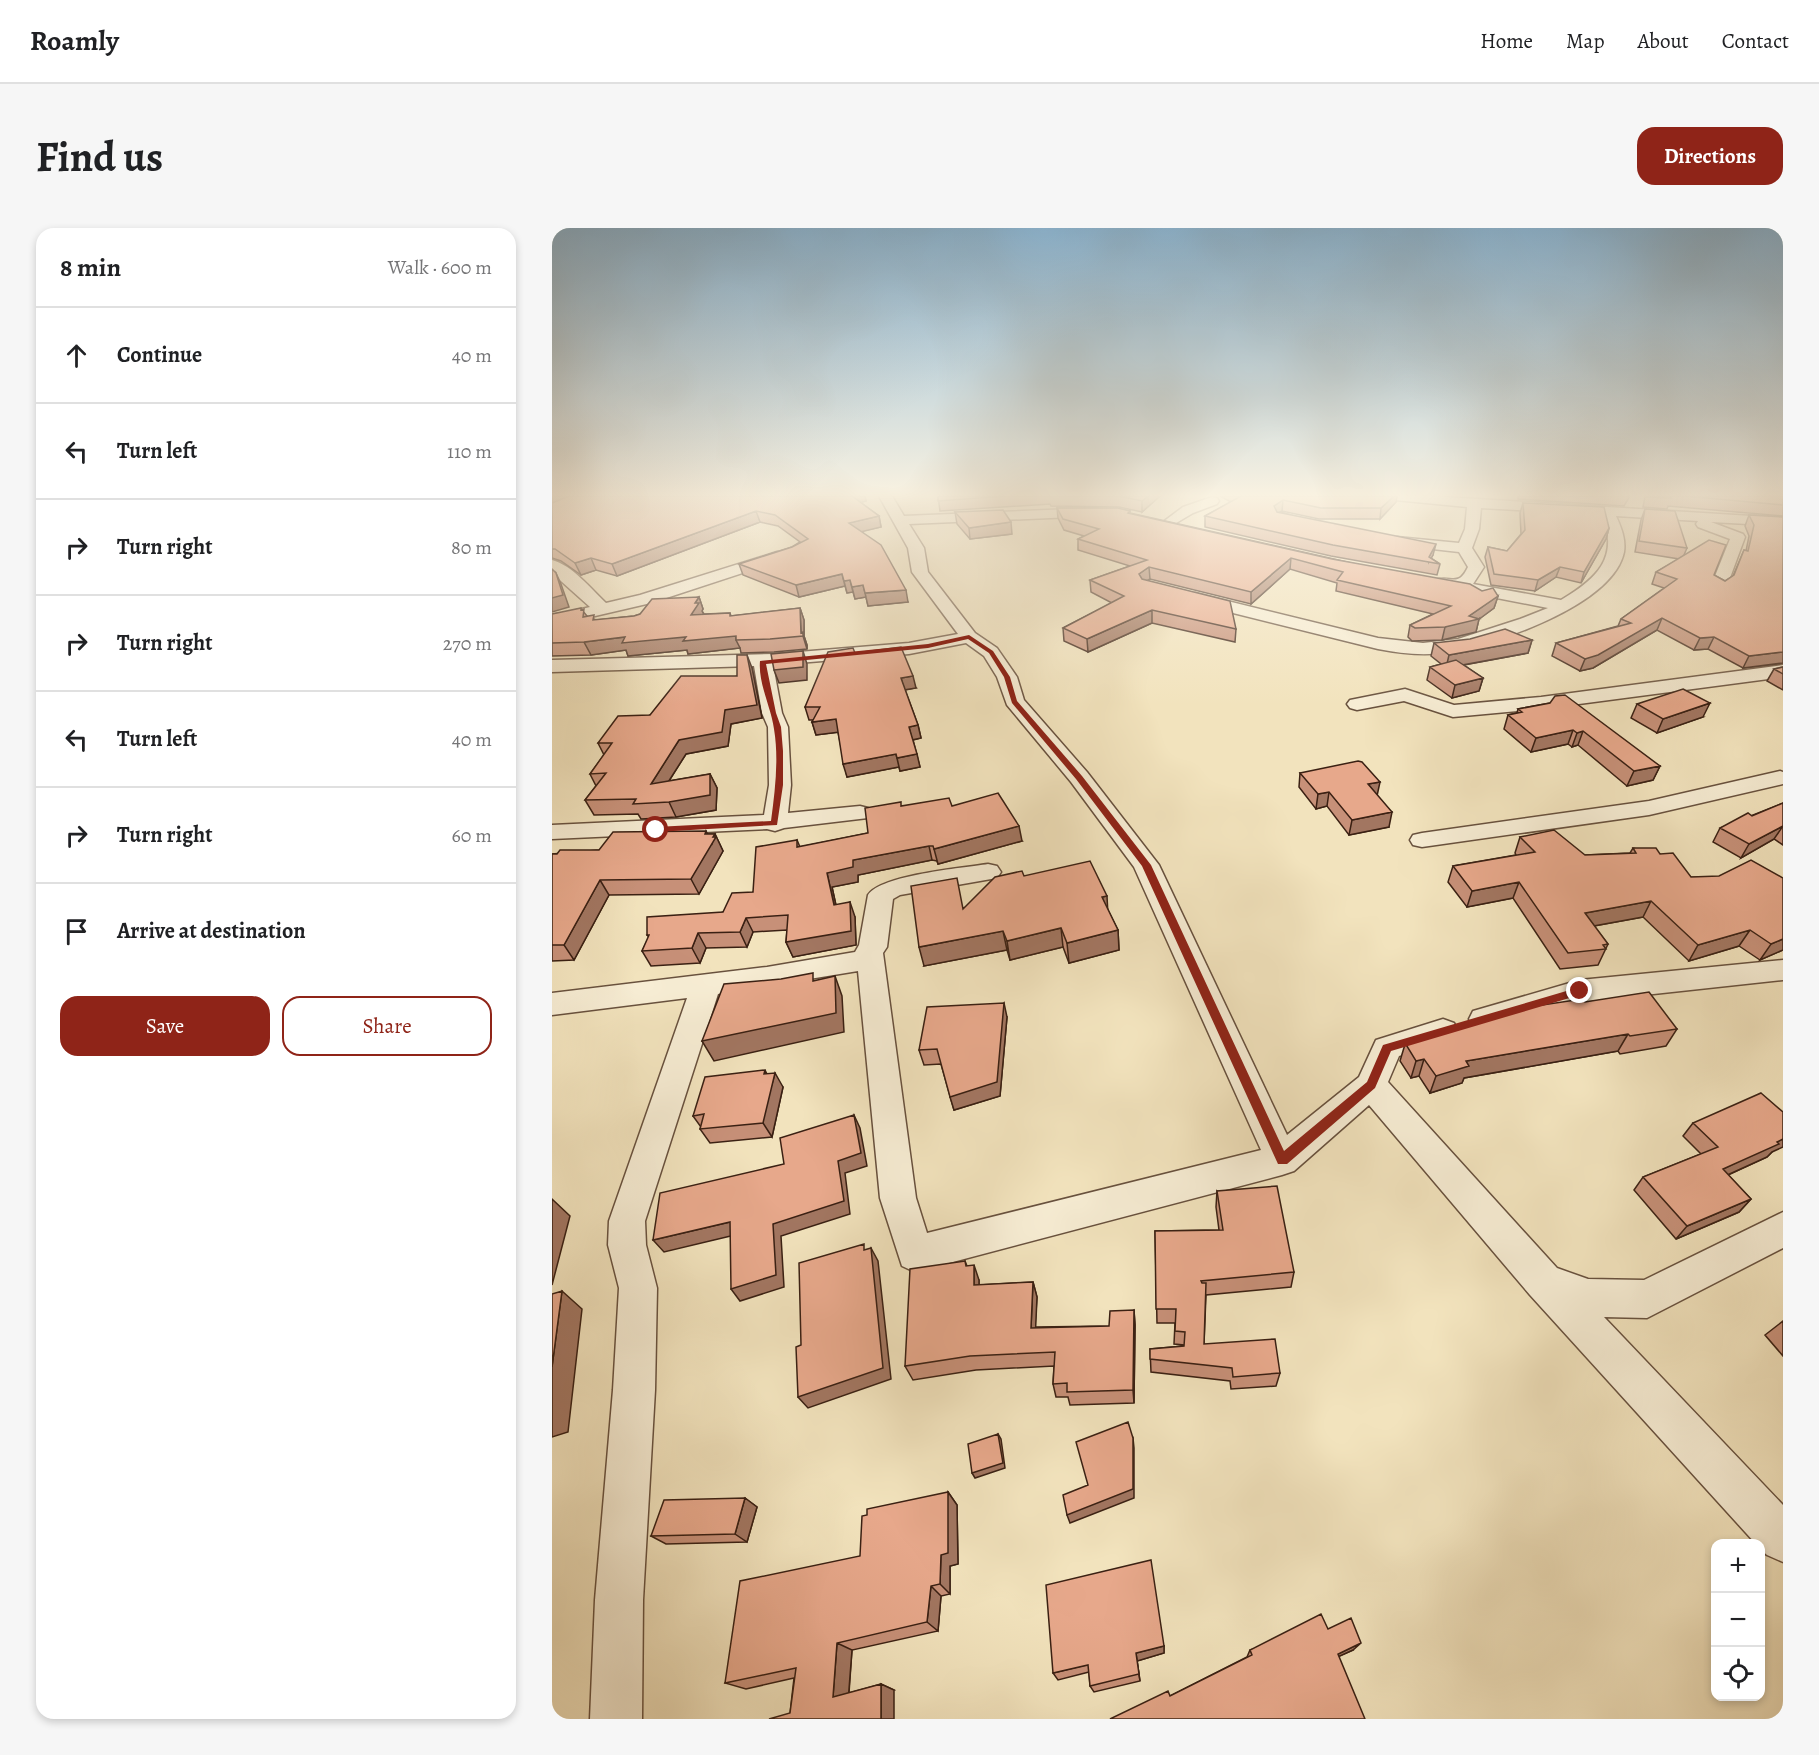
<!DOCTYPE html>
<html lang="en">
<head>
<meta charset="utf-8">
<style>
  body { margin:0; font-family:Alegreya,serif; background:#f6f6f6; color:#202124 }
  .controls { position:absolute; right:18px; bottom:18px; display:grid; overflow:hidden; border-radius:12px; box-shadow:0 3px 9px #0003 }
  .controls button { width:54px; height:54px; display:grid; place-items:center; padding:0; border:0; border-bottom:2px solid #e0e0e0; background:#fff; color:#202124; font:30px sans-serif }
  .stop { position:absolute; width:18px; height:18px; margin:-14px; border:4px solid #8f2418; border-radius:50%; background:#fff }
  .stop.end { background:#8f2418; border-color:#fff; box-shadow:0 2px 6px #0008 }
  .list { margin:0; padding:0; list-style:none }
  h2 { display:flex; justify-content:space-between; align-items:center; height:78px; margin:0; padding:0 24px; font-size:26px }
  h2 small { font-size:20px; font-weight:400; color:#757577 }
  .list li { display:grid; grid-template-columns:39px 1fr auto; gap:18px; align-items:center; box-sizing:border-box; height:96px; padding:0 24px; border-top:2px solid #e0e0e0 }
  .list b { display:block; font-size:22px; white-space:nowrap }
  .list em { font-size:20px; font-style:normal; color:#757577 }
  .actions { display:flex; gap:12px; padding:18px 24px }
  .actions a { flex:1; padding:14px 0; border:2px solid #8f2418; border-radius:18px; text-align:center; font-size:21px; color:#8f2418 }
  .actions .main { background:#8f2418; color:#fff }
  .icon { flex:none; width:33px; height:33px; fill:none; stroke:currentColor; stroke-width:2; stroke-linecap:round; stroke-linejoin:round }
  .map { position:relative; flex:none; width:1231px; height:1491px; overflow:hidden; border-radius:18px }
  header { display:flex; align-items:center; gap:36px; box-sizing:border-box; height:84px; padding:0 30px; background:#fff; border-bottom:2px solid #e0e0e0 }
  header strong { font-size:28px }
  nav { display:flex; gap:33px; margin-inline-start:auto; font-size:21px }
  .intro { display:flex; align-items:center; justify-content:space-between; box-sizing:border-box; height:144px; padding:0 36px }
  h1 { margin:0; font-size:42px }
  .button { padding:15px 27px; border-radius:18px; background:#8f2418; color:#fff; font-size:21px; font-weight:700 }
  main { display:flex; gap:36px; padding:0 36px }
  aside { flex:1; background:#fff; border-radius:18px; box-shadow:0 3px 9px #0003 }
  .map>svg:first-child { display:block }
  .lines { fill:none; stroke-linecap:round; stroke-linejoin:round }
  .street-casing { stroke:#68513e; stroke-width:3 }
  .street { fill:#f7edd4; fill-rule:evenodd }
  .wall { fill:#c79078; stroke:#3a2013; stroke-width:1.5 }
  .shaded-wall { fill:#a27661; stroke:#3a2013; stroke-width:1.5 }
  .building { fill:#e7a88b; stroke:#3a2013; stroke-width:1.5 }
  .route { fill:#8f2418 }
</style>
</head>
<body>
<header>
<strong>Roamly</strong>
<nav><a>Home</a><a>Map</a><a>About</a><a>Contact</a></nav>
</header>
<div class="intro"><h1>Find us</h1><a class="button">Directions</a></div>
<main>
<aside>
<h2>8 min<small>Walk · 600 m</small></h2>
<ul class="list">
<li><svg class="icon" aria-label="ahead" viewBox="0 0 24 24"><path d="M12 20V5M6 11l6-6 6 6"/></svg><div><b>Continue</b></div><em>40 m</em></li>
<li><svg class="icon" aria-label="left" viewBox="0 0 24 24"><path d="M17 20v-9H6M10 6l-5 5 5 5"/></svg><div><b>Turn left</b></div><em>110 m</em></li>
<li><svg class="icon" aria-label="right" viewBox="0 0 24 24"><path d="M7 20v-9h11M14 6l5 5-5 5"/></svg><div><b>Turn right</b></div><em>80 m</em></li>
<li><svg class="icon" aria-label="right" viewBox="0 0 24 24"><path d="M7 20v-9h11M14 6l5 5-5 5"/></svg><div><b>Turn right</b></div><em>270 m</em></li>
<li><svg class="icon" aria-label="left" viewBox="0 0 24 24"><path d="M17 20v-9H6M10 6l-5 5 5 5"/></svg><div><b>Turn left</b></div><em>40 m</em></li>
<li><svg class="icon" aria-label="right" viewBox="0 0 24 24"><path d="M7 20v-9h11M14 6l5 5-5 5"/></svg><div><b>Turn right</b></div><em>60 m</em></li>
<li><svg class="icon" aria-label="arrive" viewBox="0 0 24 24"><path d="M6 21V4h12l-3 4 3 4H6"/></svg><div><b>Arrive at destination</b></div></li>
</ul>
<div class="actions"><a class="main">Save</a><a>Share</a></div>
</aside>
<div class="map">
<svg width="1231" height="1491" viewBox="0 0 1231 1491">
  <rect width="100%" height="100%" fill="#f2e3bd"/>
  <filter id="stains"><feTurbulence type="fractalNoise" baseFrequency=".00333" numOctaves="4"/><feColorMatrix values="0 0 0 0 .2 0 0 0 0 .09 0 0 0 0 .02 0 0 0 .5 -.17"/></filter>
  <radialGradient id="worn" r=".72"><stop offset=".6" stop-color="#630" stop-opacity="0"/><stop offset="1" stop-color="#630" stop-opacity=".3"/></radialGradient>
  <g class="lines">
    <defs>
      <path id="street" d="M327,268H340L352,288L545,280L552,284L545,288L357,296L372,320L376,344L423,405L445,420L465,449L472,472L535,544L607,637L735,907L807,849L824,812L891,791L902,795L906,803L902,811L847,828L836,854L1005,1040L1036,1051L1092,1052L1231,984V1020L1095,1090L1052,1089L1231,1277V1334L1215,1327L1208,1321V1316H1204L978,1067L817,877L742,943L730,947L363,1044L350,1038L328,970L306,743L166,766L93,993L94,1017L105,1060L103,1162L91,1372L90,1491H38L43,1372L61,1162L67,1060L56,1017L57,993L135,770L0,787V765L215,739L303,724L307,717L316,667C329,647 410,640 436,636L445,638L449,644L445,650L348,667L341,671L335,719L331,725L364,970L375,1005L709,922L582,639L519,554L455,477L445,449L432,428L414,415L357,426L221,437L230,485L236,499L239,557L236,585L308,578L316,580L320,585L316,590L232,600L223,603L215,601L0,611V597L212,587L217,557L216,499L210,485L202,438L0,444V432L222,426L357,415L406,406L360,344L356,320Z
        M837,268H878L1231,290V298L1159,294L1191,306L1193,309L1175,358L1167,363L1159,358L1178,311L1146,299L1144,296L1146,293L1064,288C1069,299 1074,311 1072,324C1061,378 938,419 890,425C868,428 847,425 826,421L637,374L635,370L643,365L826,410L871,415L906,411L968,391L996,380L883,358L881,355L883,352C900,347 906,360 916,339L907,324L845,317L838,313L845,309L907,315L913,301L915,279L843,272ZM929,280L1050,287C1068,330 1044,351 1009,372L921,356L932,339L920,320L927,301Z
        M660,269L665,270L667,273L665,276L641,285L614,301L607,297L631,279Z
        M225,324L230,326L233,329L230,332L99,375L0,398V388L38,379L0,345V332C20,337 39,361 54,375L88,367Z
        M1231,437V449L989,481L901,489L852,473L805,482L798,480L795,476L798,472L853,461L902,477L989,469Z
        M1228,543L1231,544V556L1097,587L870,619L861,617L858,612L861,607L870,605L1097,573Z
        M1231,732V752L1028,774L932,802L921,799L917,791L921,783L1028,752Z"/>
    </defs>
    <use href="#street" class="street-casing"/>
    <use href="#street" class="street"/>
  </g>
  <path class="wall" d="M0,268H313L314,273L308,274L327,288L329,299L310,303L356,374L316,378L314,369L303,371L301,364L295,365L293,358L247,369L191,347L187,336L240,319L248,314L226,298L208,294L65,348L44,342L29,347L9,333L0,330Z
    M386,268H608L590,284L567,279L499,278L498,276L388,283Z
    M668,268H845L844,274L828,291H767L730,283L728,284L881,327L879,330L888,336L885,347L779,328L653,299V288L679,274Z
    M966,268H1078L1072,278L966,271Z
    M1093,268H1231V288L1116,278L1115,281L1091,279Z
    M971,275L1057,300L1054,311L1029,355L1004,349L983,363L939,357L933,329L936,319L955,323L969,306L968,285Z
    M505,280L578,283V285L946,368L942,380L927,391L924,404L890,412L860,413L856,409L858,397L881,386L784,363L785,355L738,341L699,376L598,351L595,352L684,401L683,414L600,395L536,424L512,413L511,400L560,375L539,364L538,352L578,338L526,322V311L532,308L512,302L506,290Z
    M1093,281L1135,320L1132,327L1162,347L1173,353L1181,348L1192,322L1194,323L1197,308L1193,298L1197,287L1231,289V435L1191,440L1156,421L1142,422L1105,402L1041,440L1028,443L1000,428L1004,415L1066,398L1069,391L1112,360L1100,356L1104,344L1127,331L1083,324L1089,292Z
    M403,284L460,306L418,311L405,296Z
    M147,369L151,381L150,383L152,386L178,385L179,388L248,380L252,392V408L255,417V421L222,424L189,425L188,420L136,426L135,422L76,428L74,422L39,427L0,428V386L30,382L35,388L44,392L82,388Z
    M980,412L976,425L912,437L931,450L927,463L900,470L875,452L878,439L889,436L879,428L882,415Z
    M303,425L364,460L353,462L366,497L369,510L361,512L368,539L348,543L347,539L295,549L286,504L264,507L260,494L261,492H257L253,479Z
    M1231,439V462L1215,453L1222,441Z
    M200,440L210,490L179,496L176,518L134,526L117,553L158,546L165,560L164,582L124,589L89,591L86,586L42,587L33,572L44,558L38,546L52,527L46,515L98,487L185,448Z
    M998,475L1108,538L1101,552L1075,558L1026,517L1020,519L1016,516L979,524L952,501L956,487L965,485L966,481Z
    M1085,476L1151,489L1105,505L1079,490Z
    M748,545L825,567L837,599L797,607L775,578L764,581L747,559Z
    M1231,575V617L1222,611L1189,630L1161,614L1168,600Z
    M350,578H400L470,613L386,636L385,633L380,632L306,647V654L280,659L284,677L303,689L304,717L241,729L234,714L235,702L201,704L195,719L154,720L148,735L99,738L90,723L97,709L95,707L171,684L201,664L245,612L248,619L316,605Z
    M156,606H163L171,623L147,666L57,667L22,732L0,733V626L47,622Z
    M968,609L1033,627L1078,625L1081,620L1108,626L1139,649L1231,650V722L1208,732L1187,718L1137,733L1091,689L1042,698L1056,716L1046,737L1008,741L961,670L915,679L896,654L901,638L964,627L963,625Z
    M472,648L555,680L566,702L567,722L517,735L511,719L458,732L455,722L372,738L412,680Z
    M1033,774L1125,801L1114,818L1068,826L1066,823L912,850L910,855L878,865L867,848L859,850L848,833L854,813Z
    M455,789L448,868L402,882L389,836L372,837L367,822Z
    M215,846L231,859L220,909L158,915L148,901L149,899L141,888Z
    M1141,895L1220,924L1215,929L1176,947L1199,971L1187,984L1124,1011L1082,962L1091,949L1149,926L1131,908Z
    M665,963L742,1044L739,1059L654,1067L652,1116L728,1145L724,1158L679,1161L678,1153L599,1144L598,1121L632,1118V1117L622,1116L623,1095H605L603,1003L667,1002L664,979Z
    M413,1033L415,1038L427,1052V1057L481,1054L485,1069L483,1099L557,1098L582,1082L583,1097L582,1175L518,1177L516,1169H504L501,1156L502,1138L424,1142L361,1152L353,1138Z
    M1231,1093V1128L1213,1107Z
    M396,1264L405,1277L406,1336L398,1338V1366L389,1368L386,1403L300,1422L297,1465L329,1456L342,1462L238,1485L242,1450L194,1461L173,1455L308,1328Z
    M193,1270L205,1279L195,1314L114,1316L99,1308Z
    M776,1401L801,1422L787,1428L618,1468L695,1429L698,1422Z
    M612,1418V1425L585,1433L588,1453L542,1464L538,1458L537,1444L506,1452L501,1445Z"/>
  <path class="shaded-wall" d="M0,268H18L0,276Z
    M298,268H313L314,273L300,277Z
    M596,268H608L590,284V273Z
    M842,268H845L844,274L828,291L829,280Z
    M731,272L730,283L721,288L722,278Z
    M204,283L208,294L65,348L60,336Z
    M327,288L329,299L300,306L297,295Z
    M459,294L460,306L418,311L417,300Z
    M1057,300L1054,311L1029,355L1032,344Z
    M884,316L881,327L877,334V329Z
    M39,330L44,342L29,347L23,335Z
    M739,330L738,341L699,376V364Z
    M597,339L598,351L587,358V346Z
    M1008,339L1004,349L983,363L986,352Z
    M4,345L9,356L17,379L0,384V370Z
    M290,346L293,358L247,369L244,357Z
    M298,352L301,364L295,365L292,353Z
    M311,357L314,369L303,371L300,359Z
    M354,362L356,374L316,378L313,365Z
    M946,368L942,380L926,392L927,391L924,404L890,412L893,399L917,388Z
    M147,369L151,381L150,383L152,387H139L143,375Z
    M248,380L252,392V408L255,417V421L251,408L249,405Z
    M600,382V395L536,424L535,411Z
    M1110,390L1105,402L1041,440L1028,443L1033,431Z
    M184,408V412L188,420L136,426L135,422L76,428L74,422L39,427L32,414L73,409H134Z
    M1162,409L1156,421L1142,422L1148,410Z
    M980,412L976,425L894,440L897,427Z
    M251,423L255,436V452L227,455L222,442Z
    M1231,424V435L1191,440L1197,428Z
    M195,427L200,440L210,490L179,496L176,518L134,526L106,570L99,556L127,512L173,482Z
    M361,448L364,460L352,462L349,450Z
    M931,450L927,463L900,470L903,457Z
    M1158,475L1151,489L1105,505L1111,491Z
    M284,491L288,504L264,507L260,494Z
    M366,497L369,510L360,512L357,499Z
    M1021,502L1016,516L979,524L984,510Z
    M1031,503L1026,517L1020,519L1025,505Z
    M344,526L347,539L295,549L291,536Z
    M365,526L368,539L348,543L345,530Z
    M1108,538L1101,552L1075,558L1082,543Z
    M158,546L165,560L164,582L124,589L117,574Z
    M828,554L825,568L816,556Z
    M777,564L775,578L764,581L766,566Z
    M840,584L837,599L797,607L800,592Z
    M467,598L470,613L386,636L382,621Z
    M1231,598L1222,611L1189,630L1197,616Z
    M154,603L160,615L161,609L163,606L171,623L147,666L139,651L153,606Z
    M377,618L380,632L306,647V654L280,659L287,692L282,677L275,645L301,632Z
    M48,652L57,667L22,732L12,717Z
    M967,654L961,670L915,679L920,663Z
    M555,668L556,687L550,669Z
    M1099,673L1091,689L1025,701L1033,685Z
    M298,674L303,689L304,717L241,729L234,714Z
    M194,690L201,704L195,719L188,704Z
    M509,700L511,719L458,732L455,713Z
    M566,702L567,722L517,735L515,715Z
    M1198,702L1187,718L1137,733L1146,717Z
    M451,703L455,722L372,738L367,719Z
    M146,705L154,720L148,735L140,720Z
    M1231,711V722L1208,732L1219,716Z
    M283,748L290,768L292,804L162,833L150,813Z
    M452,775L455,789L448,868L402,882L398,869Z
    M1076,806L1066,823L912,850L910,855L878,865L884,848L914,833Z
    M872,831L867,848L859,850L864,833Z
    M213,842L220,856L223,845L231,859L220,909L211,895Z
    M302,887L308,900L315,938L293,945L298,986L229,1008L232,1059L188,1073L179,1061L221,996L286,933Z
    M1231,911V919L1220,924L1215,929L1160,954L1171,941Z
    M0,971L18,988L0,1057Z
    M1199,971L1187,984L1124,1011L1135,998Z
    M178,994L187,1006L112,1024L101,1012Z
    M319,1020L326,1033L339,1151L256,1180L246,1169Z
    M422,1037L427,1052V1072L422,1057Z
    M481,1054L485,1069L483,1114L479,1100Z
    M10,1063L30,1081L16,1204L0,1209V1139Z
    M582,1082L583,1097L582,1175L581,1162Z
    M446,1206L449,1211L453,1240L423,1250L420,1245Z
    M581,1210L582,1220V1270L518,1295L515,1287Z
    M396,1264L405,1277L406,1336L398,1338V1366L388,1356L389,1327Z
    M193,1270L205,1279L195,1314L183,1306Z
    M379,1358L389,1368L386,1403L375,1394Z
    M285,1415L300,1422L296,1474L281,1469Z
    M809,1415L801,1422L779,1432L786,1426Z
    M612,1418V1425L585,1433L588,1453L584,1425Z
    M329,1456L342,1462V1491H329Z"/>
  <path class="building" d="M17,268H300L327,288L297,295L329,317L354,362L313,365L311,357L300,359L298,352L292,353L290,346L244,357L187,336L240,319L256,311L223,287L204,283L60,336L39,330L23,335L3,321H0V275Z
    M386,268H453L386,273Z
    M567,268H596L590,273Z
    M689,268H842L829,280H769L731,272L722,278L725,284L884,316L877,329L888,336L781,317L653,288Z
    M1119,268V270L1095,269V268Z
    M1133,268H1231V277Z
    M971,275L1052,279L1057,300L1032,344L1008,339L986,352L942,346L936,319L955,323L973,302Z
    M505,280H566L578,283L576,285L780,331L918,356L930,363L941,360L946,368L917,388L927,391L893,399L863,400L858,397L899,378L785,352L791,344L739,330L699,364L597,339L587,346L590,351L678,373L684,401L600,382L535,411L511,400L572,368L538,352L595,332L526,311L547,301L511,291Z
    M1093,281L1123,283L1135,320L1087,313Z
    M451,282L459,294L417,300L403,284Z
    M1197,287L1231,289V424L1197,428L1162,409L1148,410L1110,390L1046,427L1033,431L1004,415L1079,395L1069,391L1125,351L1104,344L1157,312L1174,317L1162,347L1173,353L1182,347L1192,322L1196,323L1202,297Z
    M0,341L4,345L11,367L0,370Z
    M147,369L143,375H147L139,387L178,385V388L248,380L249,405L251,404V408L218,411L184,412V408L131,413L134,409L70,415L73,409L32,414L0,415V386L29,380V382L32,381L31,389L42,387L41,392L82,388L88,386L100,371Z
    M953,401L980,412L897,427L882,415L918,411Z
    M349,419L361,448L349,450L366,497L357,499L365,526L345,530L344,526L291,536L284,491L260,494L268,479H253L276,424L301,420L303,425Z
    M251,423V439L222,442L219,426Z
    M185,427H195L205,477L173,482L170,504L127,512L99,556L158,546V567L117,574L81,576L84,571L33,572L54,545L38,546L60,515H46L66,488L98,487L129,448H185Z
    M904,432L931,450L903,457L878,439Z
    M1231,439V446L1222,441Z
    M1131,461L1158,475L1111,491L1085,476Z
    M1013,467L1108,538L1082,543L1031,503L1025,505L1021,502L984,510L956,487L970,484L966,481L998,475L1003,468Z
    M806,533L810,534L828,554L816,556L840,584L800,592L777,564L766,566L748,545Z
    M446,565L467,598L382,621L381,618H377L301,632V639L275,645L282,677L298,674L299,703L234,714L236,687L194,690L188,704L146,705L140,720L90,723L97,707H95V689L171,684L180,665L201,664L204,619L245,612V619L316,605L313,580L349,574V578L397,570L400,578Z
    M1231,575V598L1197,616L1168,600L1196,585L1200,588Z
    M1002,602L1033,627L1084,625L1081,620H1104L1108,626L1121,625L1139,649L1167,648L1199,632L1231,650V711L1219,716L1198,702L1146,717L1099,673L1033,685L1056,716L1051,717L1054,721L1016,725L967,654L920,663L901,638L983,624L968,609Z
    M154,603L153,606H163L161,609H164L139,651L48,652L12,717H0V626H5L8,622H47L61,604Z
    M538,633L555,668L550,669L566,702L515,715L509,700L455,713L451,703L367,719L359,658L405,650L411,681L443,649L470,643L472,648Z
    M261,745V753L283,748L284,785L150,813L172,756L229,751Z
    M1097,764L1125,801L1078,808L1076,806L914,833L917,838L884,848L872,831L864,833L853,815L854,813L957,782L1030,771L1033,774Z
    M452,775L445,854L398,869L385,821L367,822L375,779Z
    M213,842L212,846L223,845L211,895L148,901L152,886L141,888L153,849Z
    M1209,865L1231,884V911L1225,914L1227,916L1171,941L1199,971L1135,998L1091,949L1166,919L1141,895Z
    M302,887L309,925L286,933L292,973L221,996L224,1047L179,1061L178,994L101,1012L108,965L232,936L228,910Z
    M725,958L742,1044L649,1053L650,1055H654L652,1116L723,1111L728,1145L681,1149L680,1140L598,1131V1121L632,1118L633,1104L623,1103L624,1081H604L603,1003L671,1002L665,963Z
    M312,1016V1022L319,1020L331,1140L246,1169L244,1119L249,1117L247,1035Z
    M413,1033L414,1038L422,1037V1057L481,1054L479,1100L557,1098L558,1083L582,1082L581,1162L515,1164V1155L501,1156L503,1124L418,1128L353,1138L358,1041Z
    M10,1063L0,1139V1066Z
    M576,1194L581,1210V1261L515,1287L511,1267L536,1257L524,1214Z
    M446,1206L451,1235L420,1245L416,1216Z
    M396,1264V1325L389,1327L388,1356L379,1358L375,1394L285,1415L281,1469L329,1456V1491H217L238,1485L244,1440L173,1455L188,1353L308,1328L310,1288L315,1287V1281Z
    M193,1270L183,1306L99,1308L112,1272Z
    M599,1332L612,1418L584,1425L587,1446L538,1458L536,1437L501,1445L494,1357Z
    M769,1386L776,1401L799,1390L809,1415L786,1426L813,1491H558L616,1463L618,1468L700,1427L698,1422Z"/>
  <linearGradient id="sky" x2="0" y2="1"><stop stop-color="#8bb7d6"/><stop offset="0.56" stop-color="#f9f2e1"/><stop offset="1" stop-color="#f9f2e1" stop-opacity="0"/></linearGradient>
  <rect width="1231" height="477" fill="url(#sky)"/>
  <path class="route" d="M417,407L441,423L458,449L465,473L530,548L599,637L732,923L815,854L831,817L1028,759L1033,763L1031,766L839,823L823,860L735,936H726L590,638L524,551L460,475L452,449L437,425L416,411L376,420L214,436L224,485L229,499L231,523V557L225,597L104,604L99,602L104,599L219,593C223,563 227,531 222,501C219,479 206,455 208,433L376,416Z"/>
  <rect width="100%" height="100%" filter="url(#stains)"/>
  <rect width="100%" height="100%" fill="url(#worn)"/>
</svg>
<div class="controls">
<button>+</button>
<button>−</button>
<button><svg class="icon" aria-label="locate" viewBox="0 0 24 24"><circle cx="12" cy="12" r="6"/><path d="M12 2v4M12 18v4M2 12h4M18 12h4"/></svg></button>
</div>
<div class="stop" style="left:104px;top:602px"></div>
<div class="stop end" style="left:1028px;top:763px"></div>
</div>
</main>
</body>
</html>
